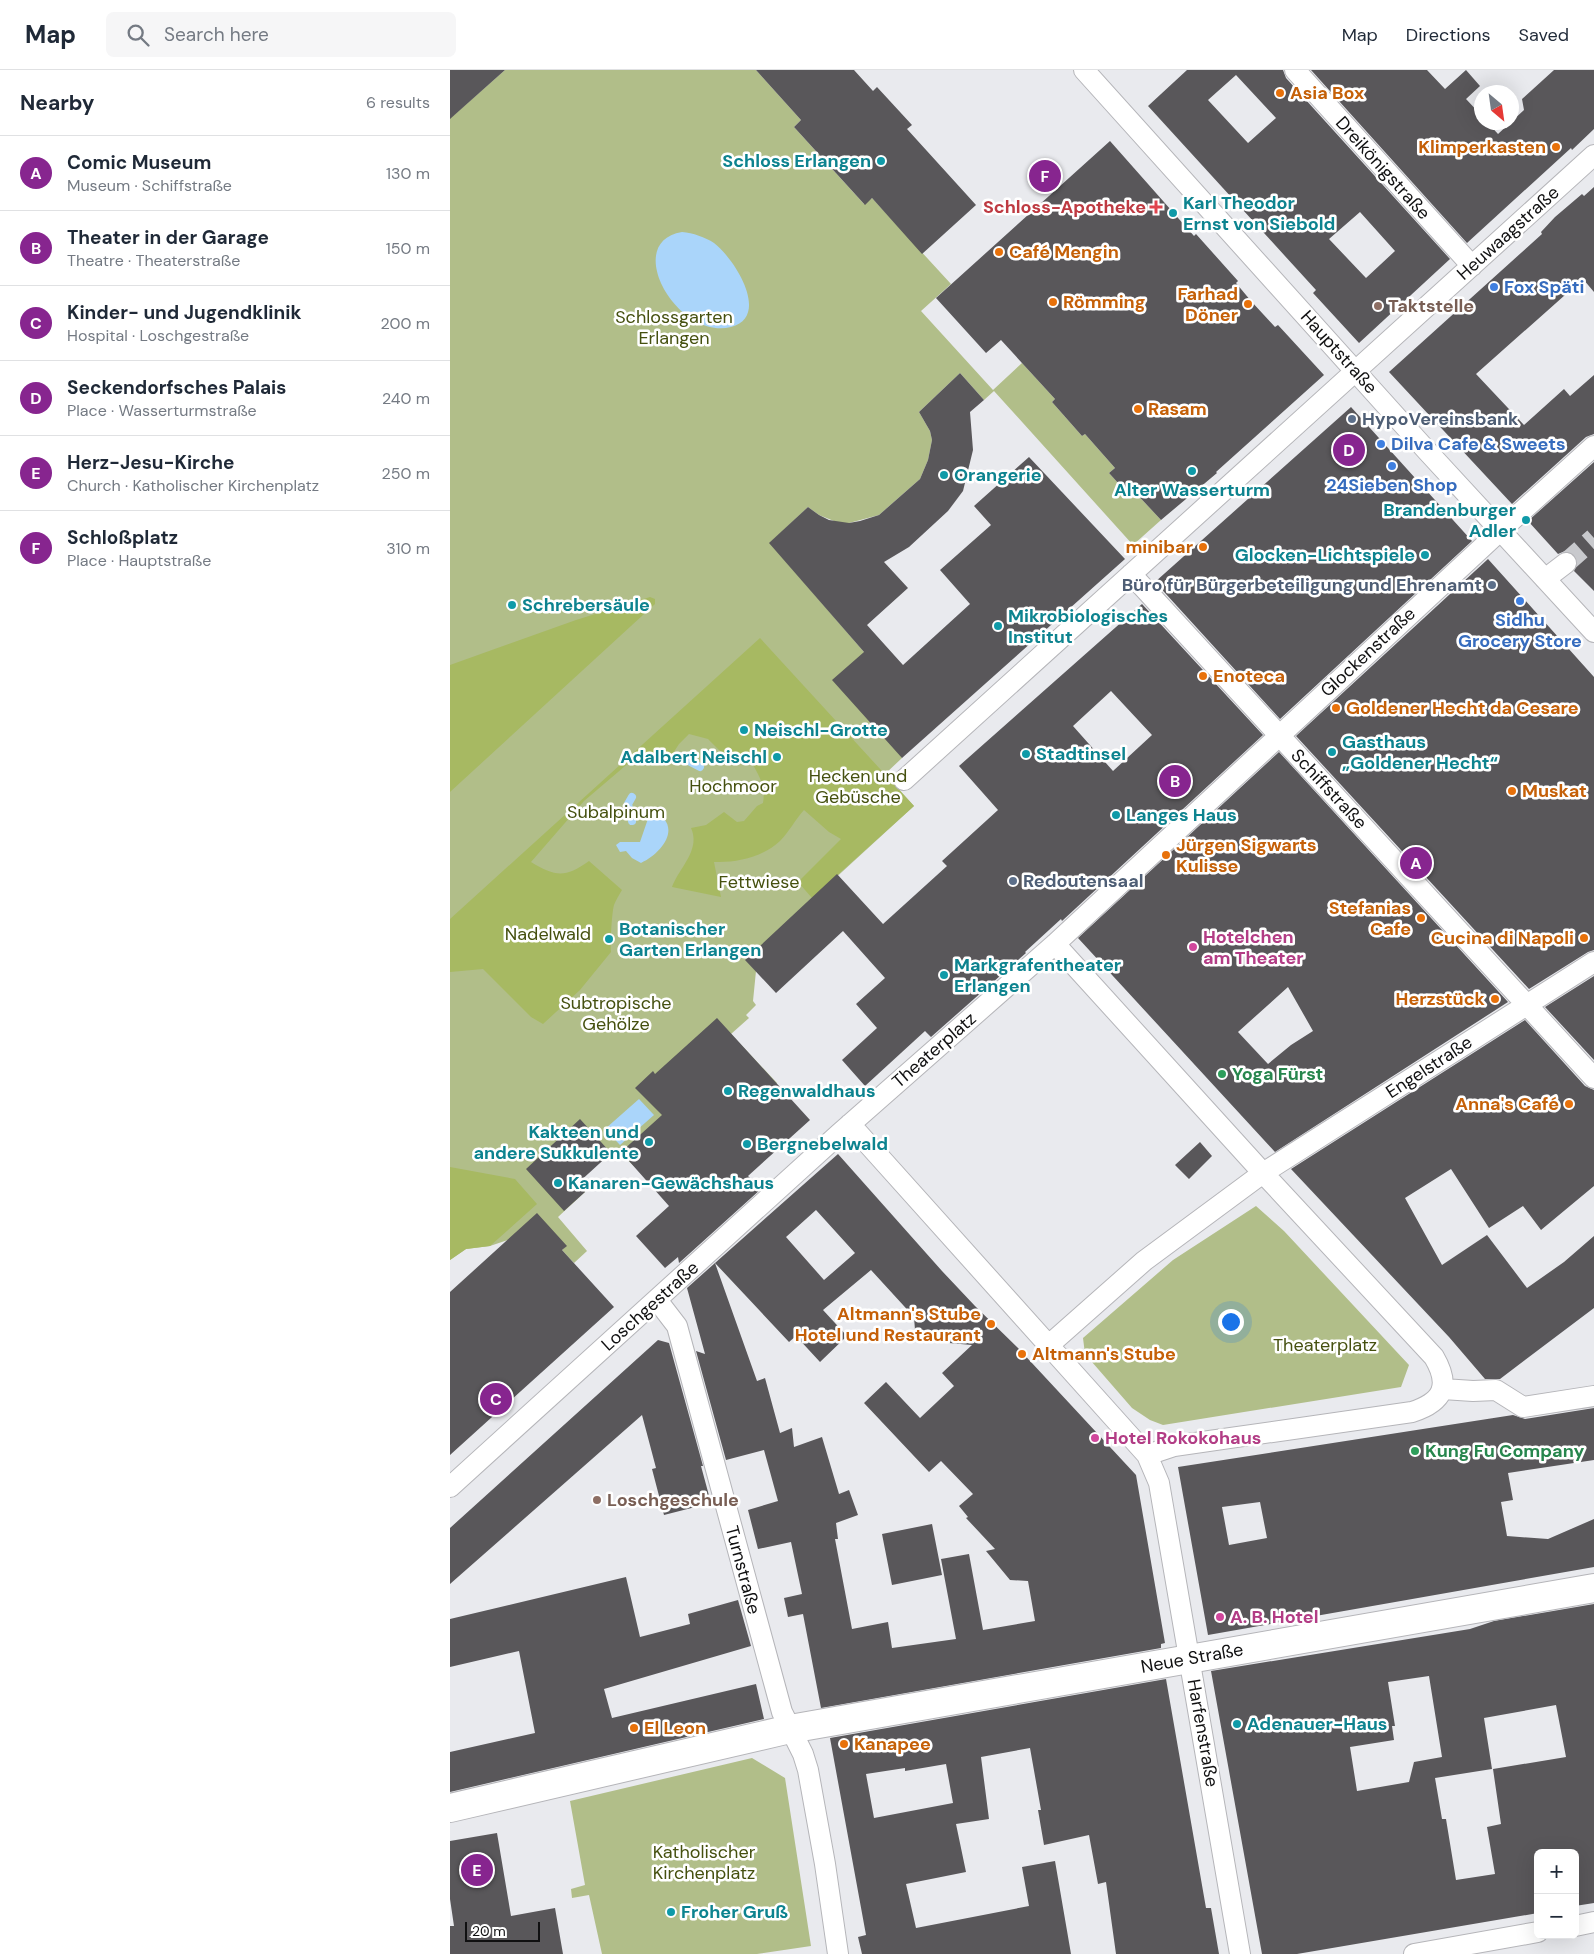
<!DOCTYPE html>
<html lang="en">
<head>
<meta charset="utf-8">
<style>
  body { margin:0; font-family:"DM Sans",sans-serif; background:#f6f6f7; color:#1f2937 }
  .controls { position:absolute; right:15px; bottom:15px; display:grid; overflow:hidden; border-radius:8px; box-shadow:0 5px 20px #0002 }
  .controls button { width:45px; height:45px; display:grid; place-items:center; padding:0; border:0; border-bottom:1px solid #e0e1e3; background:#fff; color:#1f2937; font:25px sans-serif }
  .compass { position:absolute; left:1024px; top:15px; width:45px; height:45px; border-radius:50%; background:#fff; box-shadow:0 5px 20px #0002; rotate:151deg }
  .scale { position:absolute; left:15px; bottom:12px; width:75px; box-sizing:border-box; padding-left:5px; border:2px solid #101011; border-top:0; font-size:14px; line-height:18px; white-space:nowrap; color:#101011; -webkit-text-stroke:4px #fff; paint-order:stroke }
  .you { position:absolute; left:780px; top:1251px; width:18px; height:18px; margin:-12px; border:4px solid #fff; border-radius:50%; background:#1a73e8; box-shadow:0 0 0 8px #1a73e833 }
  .badge { display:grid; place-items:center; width:32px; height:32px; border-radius:50%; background:#87258f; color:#fff; font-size:16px; font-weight:700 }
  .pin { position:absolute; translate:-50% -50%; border:2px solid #fff; box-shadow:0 1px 5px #0006 }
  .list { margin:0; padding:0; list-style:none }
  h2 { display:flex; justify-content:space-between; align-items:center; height:65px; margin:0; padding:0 20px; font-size:21px }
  h2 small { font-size:16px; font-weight:400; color:#747a83 }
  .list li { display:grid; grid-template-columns:32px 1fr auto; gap:15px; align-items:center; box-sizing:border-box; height:75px; padding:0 20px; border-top:1px solid #e0e1e3 }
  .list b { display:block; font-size:19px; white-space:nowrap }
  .list p { margin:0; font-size:16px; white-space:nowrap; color:#747a83 }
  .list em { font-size:16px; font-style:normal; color:#747a83 }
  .icon { flex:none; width:28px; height:28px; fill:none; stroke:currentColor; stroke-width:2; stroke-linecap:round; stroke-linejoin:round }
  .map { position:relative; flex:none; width:1144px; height:1884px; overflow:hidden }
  header { display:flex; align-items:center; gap:30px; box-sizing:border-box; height:70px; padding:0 25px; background:#fff; border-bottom:1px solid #e0e1e3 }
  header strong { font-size:24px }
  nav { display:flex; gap:28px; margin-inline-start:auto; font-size:18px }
  .search { width:350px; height:45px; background:#f6f6f7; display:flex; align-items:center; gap:12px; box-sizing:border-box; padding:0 18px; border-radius:8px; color:#747a83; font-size:19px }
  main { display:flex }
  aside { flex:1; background:#fff }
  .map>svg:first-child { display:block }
  .green { fill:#b1be89 }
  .forest { fill:#a7b962 }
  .water { fill:#aad5fa }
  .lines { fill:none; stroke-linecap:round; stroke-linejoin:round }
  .stream { stroke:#aad5fa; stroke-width:8 }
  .building { fill:#59575a; fill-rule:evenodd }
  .street-tunnel { stroke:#c8c9cd; stroke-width:20; stroke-dasharray:20 10; stroke-linecap:butt }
  .street-casing { stroke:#b5b5b9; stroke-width:22 }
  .secondary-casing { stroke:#b5b5b9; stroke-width:30 }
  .street { stroke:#fff; stroke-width:20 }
  .secondary { stroke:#fff; stroke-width:28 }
  .food-dot { fill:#e8710a; stroke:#fff; stroke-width:2 }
  .culture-dot { fill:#0f9aa8; stroke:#fff; stroke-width:2 }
  .health-dot { fill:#e0444e; stroke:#fff; stroke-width:2 }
  .shop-dot { fill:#3f7fe0; stroke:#fff; stroke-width:2 }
  .education-dot { fill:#8d6e63; stroke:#fff; stroke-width:2 }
  .service-dot { fill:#5c6f8a; stroke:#fff; stroke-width:2 }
  .hotel-dot { fill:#d1479c; stroke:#fff; stroke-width:2 }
  .leisure-dot { fill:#2e9e5b; stroke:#fff; stroke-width:2 }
  .labels { text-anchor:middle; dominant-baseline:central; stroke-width:5; stroke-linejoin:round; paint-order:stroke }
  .food-label { font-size:18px; font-weight:bold; fill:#c56008; stroke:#fff; text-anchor:start }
  .culture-label { font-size:18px; font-weight:bold; fill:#0d838f; stroke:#fff; text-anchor:start }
  .street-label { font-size:18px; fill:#101011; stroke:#fff }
  .health-label { font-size:18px; font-weight:bold; fill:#be3a42; stroke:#fff; text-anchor:end }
  .shop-label { font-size:18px; font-weight:bold; fill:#366cbe; stroke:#fff; text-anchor:start }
  .education-label { font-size:18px; font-weight:bold; fill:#785e54; stroke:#fff; text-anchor:start }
  .park-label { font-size:18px; fill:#45500f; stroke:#fff }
  .service-label { font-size:18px; font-weight:bold; fill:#4e5e75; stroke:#fff; text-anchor:start }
  .hotel-label { font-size:18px; font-weight:bold; fill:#b23c85; stroke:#fff; text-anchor:start }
  .leisure-label { font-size:18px; font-weight:bold; fill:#27864d; stroke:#fff; text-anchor:start }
</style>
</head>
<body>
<header>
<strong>Map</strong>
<div class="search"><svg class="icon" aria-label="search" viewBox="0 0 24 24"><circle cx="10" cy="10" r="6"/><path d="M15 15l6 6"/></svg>Search here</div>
<nav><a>Map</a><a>Directions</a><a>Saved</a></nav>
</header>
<main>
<aside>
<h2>Nearby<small>6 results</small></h2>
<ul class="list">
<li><span class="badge">A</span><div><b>Comic Museum</b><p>Museum · Schiffstraße</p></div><em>130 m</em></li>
<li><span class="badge">B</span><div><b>Theater in der Garage</b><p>Theatre · Theaterstraße</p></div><em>150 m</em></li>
<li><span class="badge">C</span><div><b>Kinder- und Jugendklinik</b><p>Hospital · Loschgestraße</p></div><em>200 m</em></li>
<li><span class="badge">D</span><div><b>Seckendorfsches Palais</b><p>Place · Wasserturmstraße</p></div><em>240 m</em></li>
<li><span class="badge">E</span><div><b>Herz-Jesu-Kirche</b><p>Church · Katholischer Kirchenplatz</p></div><em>250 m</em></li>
<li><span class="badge">F</span><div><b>Schloßplatz</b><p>Place · Hauptstraße</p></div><em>310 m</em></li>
</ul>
</aside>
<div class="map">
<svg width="1144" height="1884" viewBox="0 0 1144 1884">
  <rect width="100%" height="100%" fill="#e9eaee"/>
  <path class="green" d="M55,0H306L351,50L344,57L414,134L422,128L501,214L471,241L543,320L572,293L605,329L602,332L632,366L635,364L665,398L659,403L678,424L683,420L711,450L683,475L544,321L534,330L510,303L469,342L480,361L482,370L478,390L470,409L429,445L399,453H389L369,445L358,437L320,473L414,582L452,688L435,704L464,736L296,890L306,901L303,931L306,935L296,945L299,948L281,964L327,1013L296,1042L226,1061L186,1098L165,1078L119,1104L135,1122L108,1147L137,1181L124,1193L112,1180L116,1176L61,1169L40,1176L16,1179L0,1190V41L4,45Z
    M806,1136L834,1161L959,1295L951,1317L713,1355L700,1350L682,1338L635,1284L633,1268L723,1190Z
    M302,1688L335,1708L361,1876L307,1884H152L139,1825L122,1828L121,1819L135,1815L120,1731Z"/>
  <path class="forest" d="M200,527L205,529V534L0,722V595L126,550Z
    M310,568L464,736L362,828L348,812L391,769L379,762L354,740C345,750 339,762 330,771C313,787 287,793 264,792L271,827L222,817C229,798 251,780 241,758L256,755L274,742L287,752L294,751L307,736L313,733C316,716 309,705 300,690L280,686L271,682L258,669L239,664L229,674L216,694L202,684L188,685L134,731L81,792C106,807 115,808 139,791L172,820C169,825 166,830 164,835C162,841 160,875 161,882L130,920L93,954L81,947L33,899L0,902V849Z
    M0,1097L65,1109L87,1134L40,1176L16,1179L0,1190Z"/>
  <path class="water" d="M232,162C243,163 255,167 264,173C283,187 322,246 281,257C228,271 171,172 232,162Z
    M201,740C234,754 214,782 191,793L182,788L176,781L170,782L166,775L170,772H190Z
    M189,1029L204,1045L170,1075L155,1059Z"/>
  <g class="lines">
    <path class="stream" d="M229,686L250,697
      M182,727L178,734L182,751"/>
  </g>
  <path class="building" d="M0,0H55L0,49Z
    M306,0H404L423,21L427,17L462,55L457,59L526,135L472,184L422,128L415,135L344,57L351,50Z
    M737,0H833L836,8L1000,189L909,273L863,223L866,220L698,36ZM786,5L826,48L798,73L758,30ZM910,142L945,181L916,208L879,169Z
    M861,0H977L995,19L1016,0L1030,16L1016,29L1032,46V52H1037L1048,64L1074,40L1072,29L1104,0H1144V59L1122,80L1121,78L1017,173Z
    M660,71L744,166L746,164L788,211L786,213L801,231L825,257L828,255L874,305L766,402L767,403L711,450L683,420L678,424L659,403L665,398L635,364L632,366L602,332L605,329L551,270L536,283L486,228Z
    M1144,117V222L1133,209L1026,304L1074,355L1114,319L1120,326L1144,305V364L1136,367L1062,434L939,302L1092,164L1091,162L1105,147L1132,124L1134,126Z
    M510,303L534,330L520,342L523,380L513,421L498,441L459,477L434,492L458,518L417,555L453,595L520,534L490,500L541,455L524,436L579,387L675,489L452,688L382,610L414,582L319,473L358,437L369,445L379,450L399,453L410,451L429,445L470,409L478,390L482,370L480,361L469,342Z
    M901,337L1022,471L830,649L705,512Z
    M1144,392V521L1124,501L1128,492L1125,485L1115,481L1108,484L1078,451Z
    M1038,489L1144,607V880L1138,882L1079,919L846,666Z
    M692,534L813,665L612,851L611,849L575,882L576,883L481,967L475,961L415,1016L392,990L427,958L406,934L435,908L393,861L326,923L295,890L387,804L433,854L497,796L492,791L548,740L509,696ZM661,621L702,665L663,701L623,656Z
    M829,682L1058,932L825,1082L628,868ZM838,917L863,961L841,975L818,994L788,962Z
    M1144,906V990L1095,937Z
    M267,948L360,1050L298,1106L311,1119L229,1193L228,1187L215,1198L186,1166L219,1136L171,1082L212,1045L185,1018L203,1001L205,1004Z
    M1075,950L1135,1016L1144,1020V1116L1091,1160L1073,1136L1039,1158L1001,1099L955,1128L992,1195L1037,1165L1077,1218L1114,1192L1144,1166V1238L1050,1309H1035L999,1267L841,1099Z
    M130,1049L161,1083L127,1114L135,1122L114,1141L76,1099Z
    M750,1072L762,1086L739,1109L725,1095Z
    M388,1084L492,1201L525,1236L568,1278L686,1405L715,1573L711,1574V1578L371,1638L353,1544L338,1547L334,1528L352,1524L341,1472L308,1479L298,1440L328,1431L314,1380L276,1390L246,1281L255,1284L237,1218L265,1193L307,1311L315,1308L330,1363L342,1358L344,1377L372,1367L389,1424L399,1420L408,1445L386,1453L388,1469H385L402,1559L438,1552L442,1578L506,1569L491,1489L519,1484L533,1560L585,1551L578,1511L560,1510L536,1481L545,1479L516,1448L518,1447L509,1436L523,1424L491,1391L479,1402L414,1333L436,1312L470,1348L504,1316L492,1303L522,1275L476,1271L465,1260L464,1247L421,1200L373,1240L397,1266L370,1292L346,1266L339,1272L265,1193ZM366,1140L405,1183L374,1210L336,1167Z
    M87,1143L117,1176L112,1180L164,1237L0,1385V1222Z
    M208,1270L219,1273L253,1396H251L261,1433L214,1445L202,1399L206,1398L192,1345L0,1514V1458Z
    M1144,1338V1390L1058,1403L1063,1430L1051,1432L1057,1466L1098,1469L1144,1449V1497L758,1565L728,1397L1063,1345L1075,1349ZM810,1432L817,1468L779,1475L772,1437Z
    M482,1454L492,1505L442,1515L432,1464Z
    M176,1507L190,1567L240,1554L238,1544L288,1530L301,1576L154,1619L162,1648L306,1614L314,1649L0,1722V1682L85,1663L69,1581L0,1597V1549Z
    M1144,1534V1833L1125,1836V1783H1088V1843L847,1884H812L761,1601L1020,1559L1044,1551ZM979,1606L992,1687L964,1692L959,1712L907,1721L900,1677L944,1670L942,1656H945L938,1612ZM1106,1635L1116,1687L1043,1699L1051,1754L1037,1757L1045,1804L1006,1810L996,1749H992L985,1708L1042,1699L1034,1648Z
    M716,1609L756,1838H761L769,1884H666L656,1812L648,1814L639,1765L594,1775L588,1740H591L580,1678L531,1687L539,1749L506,1754L516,1802L456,1814L466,1858L579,1836L572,1797L605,1791L621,1884H412L408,1867L416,1865L380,1668ZM496,1694L503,1733L424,1748L416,1704L455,1698V1701Z
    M47,1763L61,1846L105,1838L113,1884H0V1856H4L0,1829V1771Z"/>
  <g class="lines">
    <path class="street-tunnel" d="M1116,493L1144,468"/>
    <defs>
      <path id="street" d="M634,0L978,382L1144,562
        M845,0L1022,196
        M681,504L1144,1008
        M1095,509L1116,493
        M454,710L1144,85
        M605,874L813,1103L984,1287C1001,1316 993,1332 962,1342L724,1376L697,1385
        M400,1054L697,1385L709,1413L790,1884
        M207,1230L227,1256L332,1642L353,1684L358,1700L375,1794L388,1884
        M599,1275L694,1191L813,1103L1144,892
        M993,1319L1023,1321L1046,1320L1073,1337L1144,1326
        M0,1417L389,1064L605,874L1051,460L1144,376
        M1125,1856L1144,1852
        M964,1884L1088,1862"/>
      <path id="secondary" d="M0,1738L340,1659L1144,1518"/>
    </defs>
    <use href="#street" class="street-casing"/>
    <use href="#secondary" class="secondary-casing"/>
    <use href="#street" class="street"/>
    <use href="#secondary" class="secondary"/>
  </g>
  <g class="food-dot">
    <circle cx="830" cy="23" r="5"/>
    <circle cx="1106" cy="77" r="5"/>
    <circle cx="549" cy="182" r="5"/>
    <circle cx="603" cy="232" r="5"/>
    <circle cx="798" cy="234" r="5"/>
    <circle cx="688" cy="339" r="5"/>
    <circle cx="753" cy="477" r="5"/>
    <circle cx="753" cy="606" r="5"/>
    <circle cx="886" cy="638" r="5"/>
    <circle cx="1062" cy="721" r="5"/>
    <circle cx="716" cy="785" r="5"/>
    <circle cx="971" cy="848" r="5"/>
    <circle cx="1134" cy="868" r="5"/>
    <circle cx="1045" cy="929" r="5"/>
    <circle cx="1119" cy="1034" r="5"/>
    <circle cx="541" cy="1254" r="5"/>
    <circle cx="572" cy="1284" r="5"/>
    <circle cx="184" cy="1658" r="5"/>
    <circle cx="394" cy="1674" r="5"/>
  </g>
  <g class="culture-dot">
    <circle cx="431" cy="91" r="5"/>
    <circle cx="723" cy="143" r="5"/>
    <circle cx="742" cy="401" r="5"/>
    <circle cx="494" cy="405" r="5"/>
    <circle cx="1076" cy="450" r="5"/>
    <circle cx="975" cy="485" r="5"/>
    <circle cx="62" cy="535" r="5"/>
    <circle cx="548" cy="556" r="5"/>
    <circle cx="294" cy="660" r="5"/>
    <circle cx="882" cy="682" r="5"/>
    <circle cx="576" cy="684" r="5"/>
    <circle cx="327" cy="687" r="5"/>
    <circle cx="666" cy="745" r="5"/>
    <circle cx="159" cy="869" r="5"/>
    <circle cx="494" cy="905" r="5"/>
    <circle cx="278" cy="1021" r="5"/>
    <circle cx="199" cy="1072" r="5"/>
    <circle cx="297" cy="1074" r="5"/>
    <circle cx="108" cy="1113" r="5"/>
    <circle cx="787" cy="1654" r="5"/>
    <circle cx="221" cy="1842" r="5"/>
  </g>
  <path class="health-dot" d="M703.5 129.5h5v5h5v5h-5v5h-5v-5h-5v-5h5z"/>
  <g class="shop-dot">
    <circle cx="1044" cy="217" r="5"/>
    <circle cx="931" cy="374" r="5"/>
    <circle cx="942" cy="396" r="5"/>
    <circle cx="1070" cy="531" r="5"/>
  </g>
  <g class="education-dot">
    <circle cx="928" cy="236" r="5"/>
    <circle cx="147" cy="1430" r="5"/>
  </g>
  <g class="service-dot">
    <circle cx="902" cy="349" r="5"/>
    <circle cx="1042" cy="515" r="5"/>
    <circle cx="563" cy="811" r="5"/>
  </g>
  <g class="hotel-dot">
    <circle cx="743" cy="877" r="5"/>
    <circle cx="645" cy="1368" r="5"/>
    <circle cx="770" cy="1547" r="5"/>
  </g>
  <g class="leisure-dot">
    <circle cx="772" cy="1004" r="5"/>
    <circle cx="965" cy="1381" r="5"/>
  </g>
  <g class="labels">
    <g class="food-label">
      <text x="840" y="23">Asia Box</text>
      <text x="1096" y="77" text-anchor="end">Klimperkasten</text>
      <text x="559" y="182">Café Mengin</text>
      <text x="788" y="224" text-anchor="end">Farhad<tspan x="788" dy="21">Döner</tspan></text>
      <text x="613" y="232">Römming</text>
      <text x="698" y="339">Rasam</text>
      <text x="743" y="477" text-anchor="end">minibar</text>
      <text x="763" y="606">Enoteca</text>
      <text x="896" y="638">Goldener Hecht da Cesare</text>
      <text x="1072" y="721">Muskat</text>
      <text x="726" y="775">Jürgen Sigwarts<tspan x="726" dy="21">Kulisse</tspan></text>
      <text x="961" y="838" text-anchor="end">Stefanias<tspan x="961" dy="21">Cafe</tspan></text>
      <text x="1124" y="868" text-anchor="end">Cucina di Napoli</text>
      <text x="1035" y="929" text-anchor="end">Herzstück</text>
      <text x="1109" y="1034" text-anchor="end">Anna's Café</text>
      <text x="531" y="1244" text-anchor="end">Altmann's Stube<tspan x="531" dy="21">Hotel und Restaurant</tspan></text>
      <text x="582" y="1284">Altmann's Stube</text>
      <text x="194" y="1658">El Leon</text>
      <text x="404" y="1674">Kanapee</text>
    </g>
    <g class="culture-label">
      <text x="421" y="91" text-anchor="end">Schloss Erlangen</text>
      <text x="733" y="133">Karl Theodor<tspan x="733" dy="21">Ernst von Siebold</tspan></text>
      <text x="504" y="405">Orangerie</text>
      <text x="742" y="420" text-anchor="middle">Alter Wasserturm</text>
      <text x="1066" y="440" text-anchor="end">Brandenburger<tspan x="1066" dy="21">Adler</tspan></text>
      <text x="965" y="485" text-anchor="end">Glocken-Lichtspiele</text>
      <text x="72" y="535">Schrebersäule</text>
      <text x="558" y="546">Mikrobiologisches<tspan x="558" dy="21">Institut</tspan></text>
      <text x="304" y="660">Neischl-Grotte</text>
      <text x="892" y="672">Gasthaus<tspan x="892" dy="21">„Goldener Hecht“</tspan></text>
      <text x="586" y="684">Stadtinsel</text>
      <text x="317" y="687" text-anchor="end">Adalbert Neischl</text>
      <text x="676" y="745">Langes Haus</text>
      <text x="169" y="859">Botanischer<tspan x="169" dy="21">Garten Erlangen</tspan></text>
      <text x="504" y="895">Markgrafentheater<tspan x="504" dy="21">Erlangen</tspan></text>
      <text x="288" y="1021">Regenwaldhaus</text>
      <text x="189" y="1062" text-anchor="end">Kakteen und<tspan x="189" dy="21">andere Sukkulente</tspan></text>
      <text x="307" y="1074">Bergnebelwald</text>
      <text x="118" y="1113">Kanaren-Gewächshaus</text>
      <text x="797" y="1654">Adenauer-Haus</text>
      <text x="231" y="1842">Froher Gruß</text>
    </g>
    <g class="street-label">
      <text transform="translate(933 98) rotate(48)">Dreikönigstraße</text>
      <text transform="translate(1058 163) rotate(-42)">Heuwaagstraße</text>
      <text transform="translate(889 282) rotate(48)">Hauptstraße</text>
      <text transform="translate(918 582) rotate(-43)">Glockenstraße</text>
      <text transform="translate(879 719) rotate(47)">Schiffstraße</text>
      <text transform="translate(484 980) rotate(-41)">Theaterplatz</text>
      <text transform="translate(979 997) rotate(-33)">Engelstraße</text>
      <text transform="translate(200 1236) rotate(-42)">Loschgestraße</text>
      <text transform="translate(293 1500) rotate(75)">Turnstraße</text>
      <text transform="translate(742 1588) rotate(-10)">Neue Straße</text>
      <text transform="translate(753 1663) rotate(80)">Harfenstraße</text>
    </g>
    <g class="health-label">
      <text x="696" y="137">Schloss-Apotheke</text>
    </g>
    <g class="shop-label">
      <text x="1054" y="217">Fox Späti</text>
      <text x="941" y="374">Dilva Cafe &amp; Sweets</text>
      <text x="942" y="415" text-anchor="middle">24Sieben Shop</text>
      <text x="1070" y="550" text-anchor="middle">Sidhu<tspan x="1070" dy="21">Grocery Store</tspan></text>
    </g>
    <g class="education-label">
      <text x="938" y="236">Taktstelle</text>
      <text x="157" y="1430">Loschgeschule</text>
    </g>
    <g class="park-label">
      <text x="224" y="247">Schlossgarten<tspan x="224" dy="21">Erlangen</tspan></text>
      <text x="408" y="706">Hecken und<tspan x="408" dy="21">Gebüsche</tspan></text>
      <text x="283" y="716">Hochmoor</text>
      <text x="166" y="742">Subalpinum</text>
      <text x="309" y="812">Fettwiese</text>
      <text x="98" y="864">Nadelwald</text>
      <text x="166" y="933">Subtropische<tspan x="166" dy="21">Gehölze</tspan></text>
      <text x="875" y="1275">Theaterplatz</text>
      <text x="254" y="1782">Katholischer<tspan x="254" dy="21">Kirchenplatz</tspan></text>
    </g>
    <g class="service-label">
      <text x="912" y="349">HypoVereinsbank</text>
      <text x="1032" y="515" text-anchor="end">Büro für Bürgerbeteiligung und Ehrenamt</text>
      <text x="573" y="811">Redoutensaal</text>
    </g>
    <g class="hotel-label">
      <text x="753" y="867">Hotelchen<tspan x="753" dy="21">am Theater</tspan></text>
      <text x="655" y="1368">Hotel Rokokohaus</text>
      <text x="780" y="1547">A. B. Hotel</text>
    </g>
    <g class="leisure-label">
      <text x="782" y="1004">Yoga Fürst</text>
      <text x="975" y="1381">Kung Fu Company</text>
    </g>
  </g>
</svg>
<div class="controls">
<button>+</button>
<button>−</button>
</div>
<svg class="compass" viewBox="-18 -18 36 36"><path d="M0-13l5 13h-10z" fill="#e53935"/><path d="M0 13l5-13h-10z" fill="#747a83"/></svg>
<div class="scale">20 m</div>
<div class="you"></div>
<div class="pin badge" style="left:966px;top:793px">A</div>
<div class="pin badge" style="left:725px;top:711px">B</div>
<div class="pin badge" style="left:46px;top:1329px">C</div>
<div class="pin badge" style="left:899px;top:380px">D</div>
<div class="pin badge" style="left:27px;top:1800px">E</div>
<div class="pin badge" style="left:595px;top:106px">F</div>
</div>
</main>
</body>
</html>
